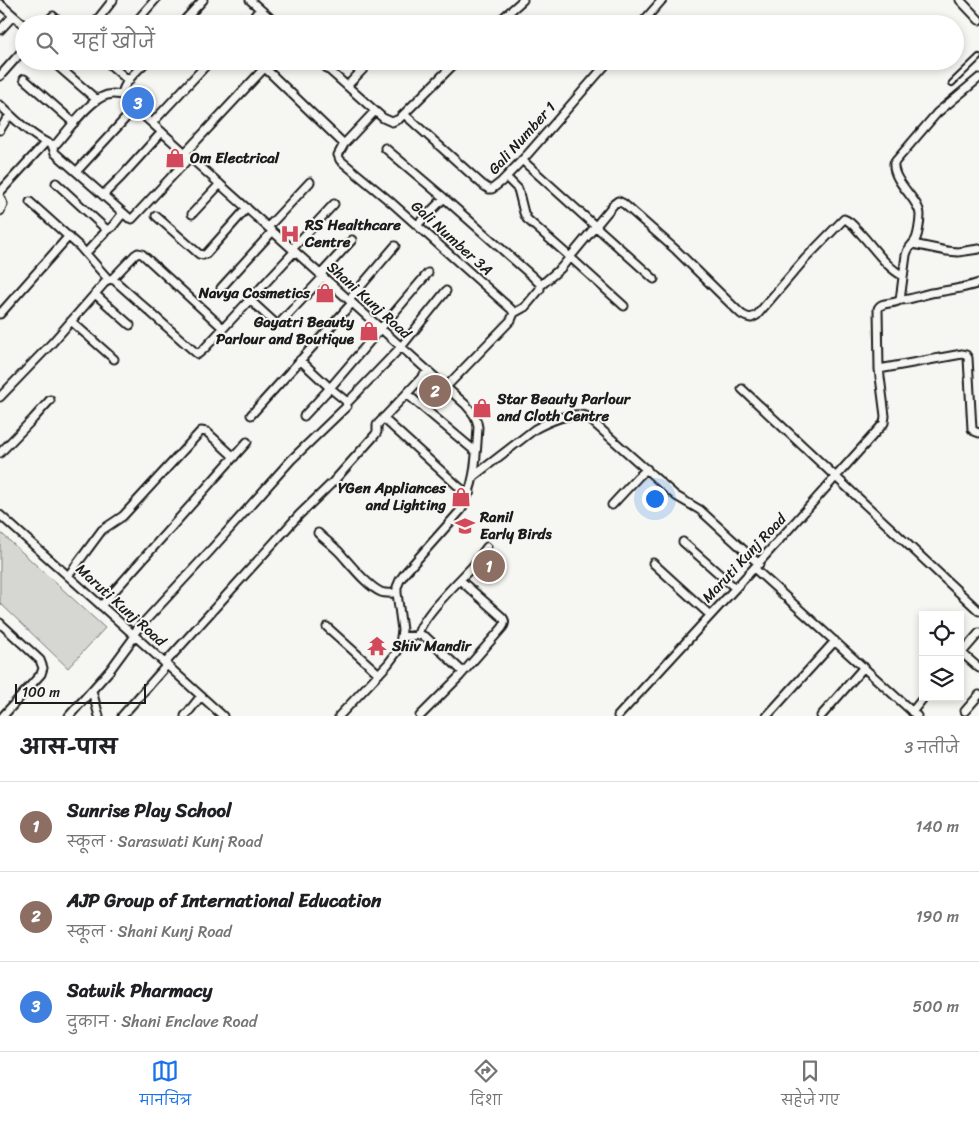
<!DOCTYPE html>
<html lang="hi">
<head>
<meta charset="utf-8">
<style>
  body { margin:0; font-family:Sriracha,"Playpen Sans Deva",sans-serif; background:#f2f2f2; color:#202124 }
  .controls { position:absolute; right:15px; bottom:15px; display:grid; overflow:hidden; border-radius:0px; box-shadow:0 2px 8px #0003 }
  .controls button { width:45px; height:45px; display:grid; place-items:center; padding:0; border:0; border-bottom:1px solid #e0e0e0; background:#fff; color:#202124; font:25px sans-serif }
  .scale { position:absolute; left:15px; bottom:12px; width:131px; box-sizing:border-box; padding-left:5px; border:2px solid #1c1c1c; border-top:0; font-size:14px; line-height:18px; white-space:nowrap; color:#1c1c1c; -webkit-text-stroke:4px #f6f6f2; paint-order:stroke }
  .you { position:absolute; left:654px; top:498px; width:18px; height:18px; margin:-12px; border:4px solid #fff; border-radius:50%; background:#1a73e8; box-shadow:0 0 0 8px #1a73e833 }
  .badge { display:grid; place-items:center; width:32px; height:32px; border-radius:50%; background:#1a73e8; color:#fff; font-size:16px; font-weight:700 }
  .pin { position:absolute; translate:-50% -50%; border:2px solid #fff; box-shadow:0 1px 5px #0006 }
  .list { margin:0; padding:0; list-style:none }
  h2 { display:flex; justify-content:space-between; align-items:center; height:65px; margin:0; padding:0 20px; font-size:21px }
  h2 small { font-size:16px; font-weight:400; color:#757577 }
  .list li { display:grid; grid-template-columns:32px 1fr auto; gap:15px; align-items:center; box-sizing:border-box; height:90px; padding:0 20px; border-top:1px solid #e0e0e0 }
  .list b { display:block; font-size:19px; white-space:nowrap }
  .list p { margin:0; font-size:16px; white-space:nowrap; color:#757577 }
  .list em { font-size:16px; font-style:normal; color:#757577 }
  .icon { flex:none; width:28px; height:28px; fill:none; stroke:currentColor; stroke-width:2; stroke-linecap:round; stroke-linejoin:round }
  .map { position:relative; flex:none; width:979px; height:716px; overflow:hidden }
  .search { position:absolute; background:#fff; box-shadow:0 2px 8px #0003; left:15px; right:15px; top:15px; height:55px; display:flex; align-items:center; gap:12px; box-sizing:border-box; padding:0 18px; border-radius:28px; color:#757577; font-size:19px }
  .sheet { height:335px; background:#fff }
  nav { display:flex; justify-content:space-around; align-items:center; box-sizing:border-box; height:70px; border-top:1px solid #e0e0e0; background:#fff; font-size:14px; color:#757577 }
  nav a { display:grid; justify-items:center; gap:2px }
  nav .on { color:#1a73e8 }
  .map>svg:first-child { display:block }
  .green { fill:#d6d6d2; stroke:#797977 }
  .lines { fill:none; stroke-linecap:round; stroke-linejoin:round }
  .service-casing { stroke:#1c1c1c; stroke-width:8 }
  .minor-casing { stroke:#1c1c1c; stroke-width:11 }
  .service { stroke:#f6f6f2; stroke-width:4 }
  .minor { stroke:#f6f6f2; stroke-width:7 }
  .labels { text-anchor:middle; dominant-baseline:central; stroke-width:4; stroke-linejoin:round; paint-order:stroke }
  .street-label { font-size:15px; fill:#1c1c1c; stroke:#f6f6f2 }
  .poi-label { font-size:15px; font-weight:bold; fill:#1c1c1c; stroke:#f6f6f2; text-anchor:start }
</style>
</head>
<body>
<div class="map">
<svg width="979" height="716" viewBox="0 0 979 716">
  <rect width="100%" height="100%" fill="#f6f6f2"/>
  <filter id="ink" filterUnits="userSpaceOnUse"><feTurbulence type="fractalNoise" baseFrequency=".02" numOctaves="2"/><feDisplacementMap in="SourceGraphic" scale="10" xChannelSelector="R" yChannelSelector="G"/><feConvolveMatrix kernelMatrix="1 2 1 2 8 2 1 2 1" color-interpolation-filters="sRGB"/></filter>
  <g filter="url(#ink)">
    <path class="green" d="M0,532L105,628L68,668L0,603Z"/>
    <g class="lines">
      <defs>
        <path id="service" d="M952,83L979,57"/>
        <path id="minor" d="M250,0L277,24
          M960,0L979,20
          M0,4L24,25
          M45,24L53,16L62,24
          M94,24L113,0
          M134,24L155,0
          M181,24L203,0
          M248,24L260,9
          M496,24L523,0
          M641,24L662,0
          M0,30L13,16
          M52,61L97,100
          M106,61L129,81
          M147,61C138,70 123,82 122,95L125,99L466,405C472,412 477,417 478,427C476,457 476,483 461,510L405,573L400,580L397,587V593L402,630L400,644L397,652L388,664L339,716
          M319,61L383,118L392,122L399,119L457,61
          M265,68L344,144
          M0,76L24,49
          M24,79L74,123
          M347,86L371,61
          M0,105C13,118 35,139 52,145L57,143C68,130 87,104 102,97C109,93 115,94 122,95
          M375,111L344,144L338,155L340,160L392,203L511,309L514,313L511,320L446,387
          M404,114L483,185L489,189H492L501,182L527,155L609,61
          M152,123L210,61
          M0,130L6,120L11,116
          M52,145L55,153L129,218L132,219L190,157
          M385,148L444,198
          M185,153L271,61
          M522,160L654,279
          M77,171L135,108
          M506,177L518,189L524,213L527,219L570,257L624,306
          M56,183L107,230L86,253
          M0,192L45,143
          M103,195L122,176L162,132
          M0,197L3,204L0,211
          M30,202L80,247L108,279
          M192,214L220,184
          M156,216L199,254L203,255L206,254L247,208
          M417,225L444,198L532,276L540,284V289L525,307L514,313
          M268,227L310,182
          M107,230L112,227L123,213
          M913,244L947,251L958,252L979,249
          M292,249L334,204
          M320,275L352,240
          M112,279L135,255L138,253L142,254L223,328
          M540,286L561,268L614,204L618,201L624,204L676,250L736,309C741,314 744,317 751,318L757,315L805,259L844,219C851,221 856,229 861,234C874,248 886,267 903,276
          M221,288L272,232
          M95,294L130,325
          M250,300L274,322L277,324H279L323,277
          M349,300L395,246
          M900,300C911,300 921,295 931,293C948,290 963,289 979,283
          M0,314L69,236
          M71,321L114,359
          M300,360L330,388L304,416
          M879,369L962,354L966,355L968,358L972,429L974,431L979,433
          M742,389L979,611
          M407,394L476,452
          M0,397L52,343L108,279L114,280L195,352L198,354L204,349L294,252
          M347,403L401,347L446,291
          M251,415L352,303
          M383,418L459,487L464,491L470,492
          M0,453L33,419L50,400
          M474,476L535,429C548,422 572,411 586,416L676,496L700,510L759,564
          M612,505L638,477L647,469
          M0,515L135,636L223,716
          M318,533C325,540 334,546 341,554C351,565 367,586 381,592C386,594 392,593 397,593
          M683,542L735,588
          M653,563L710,615
          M754,568L917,716
          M68,576L102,530L123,516L201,431L207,432L234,457
          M101,606L247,442
          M0,623L40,660L43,668L41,674L3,716
          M327,627L379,674
          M133,634L209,552L291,460L345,408L347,406L346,401L330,388L428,273
          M418,635C421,617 460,580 473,566C478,560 482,553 487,547
          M401,637L421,635L427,638L463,672
          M962,653L979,668
          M960,655L979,633
          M165,663L299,515L333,482L375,435L377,432V425L428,371
          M92,691L99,716
          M965,711L979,695
          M912,712L924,697
          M69,716L110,670L135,636
          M122,716L167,665
          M185,716L201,696
          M420,716L460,676L502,628C505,624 506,621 502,617L460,580
          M618,716L754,568L884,423L885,416L879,369L878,309C881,301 893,305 900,300L906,255C908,247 910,248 914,242C918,238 920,221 920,215C920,200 892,182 894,163L937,113L979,78
          M767,716L835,641
          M821,716L864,667"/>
      </defs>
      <use href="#service" class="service-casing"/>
      <use href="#minor" class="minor-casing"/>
      <use href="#service" class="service"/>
      <use href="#minor" class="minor"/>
    </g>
  </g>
  <defs>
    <symbol id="shop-bare" viewBox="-9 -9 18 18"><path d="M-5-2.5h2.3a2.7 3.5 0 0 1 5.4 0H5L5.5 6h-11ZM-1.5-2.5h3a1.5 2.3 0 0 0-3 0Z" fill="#d1495b" stroke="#f6f6f2" stroke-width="2.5" paint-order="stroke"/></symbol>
    <symbol id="hospital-bare" viewBox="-9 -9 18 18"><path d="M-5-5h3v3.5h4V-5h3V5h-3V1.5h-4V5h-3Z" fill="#d1495b" stroke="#f6f6f2" stroke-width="2.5" paint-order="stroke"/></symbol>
    <symbol id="school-bare" viewBox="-9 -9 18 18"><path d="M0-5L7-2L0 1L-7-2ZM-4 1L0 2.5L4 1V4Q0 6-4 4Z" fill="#d1495b" stroke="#f6f6f2" stroke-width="2.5" paint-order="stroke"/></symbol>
    <symbol id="temple-bare" viewBox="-9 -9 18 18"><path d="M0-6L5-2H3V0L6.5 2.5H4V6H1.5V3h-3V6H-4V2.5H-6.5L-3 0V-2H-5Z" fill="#d1495b" stroke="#f6f6f2" stroke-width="2.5" paint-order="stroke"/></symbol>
  </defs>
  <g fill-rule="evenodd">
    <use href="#shop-bare" x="161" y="144" width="28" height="28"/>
    <use href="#hospital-bare" x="276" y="220" width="28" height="28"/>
    <use href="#shop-bare" x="311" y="279" width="28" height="28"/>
    <use href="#shop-bare" x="355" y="317" width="28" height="28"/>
    <use href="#shop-bare" x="468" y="394" width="28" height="28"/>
    <use href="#shop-bare" x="447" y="483" width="28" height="28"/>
    <use href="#school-bare" x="451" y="512" width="28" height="28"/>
    <use href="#temple-bare" x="363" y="632" width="28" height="28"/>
  </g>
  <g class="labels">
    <g class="street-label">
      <text transform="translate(522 138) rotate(-48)">Gali Number 1</text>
      <text transform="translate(452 238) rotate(42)">Gali Number 3A</text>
      <text transform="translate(369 300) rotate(42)">Shani Kunj Road</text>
      <text transform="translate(744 558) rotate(-47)">Maruti Kunj Road</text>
      <text transform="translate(121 605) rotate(42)">Maruti Kunj Road</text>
    </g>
    <g class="poi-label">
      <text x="190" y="158">Om Electrical</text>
      <text x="305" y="225">RS Healthcare<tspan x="305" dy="17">Centre</tspan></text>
      <text x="310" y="293" text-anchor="end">Navya Cosmetics</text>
      <text x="354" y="322" text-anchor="end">Gayatri Beauty<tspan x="354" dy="17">Parlour and Boutique</tspan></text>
      <text x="497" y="399">Star Beauty Parlour<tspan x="497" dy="17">and Cloth Centre</tspan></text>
      <text x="446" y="488" text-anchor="end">YGen Appliances<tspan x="446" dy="17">and Lighting</tspan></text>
      <text x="480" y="517">Ranil<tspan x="480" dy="17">Early Birds</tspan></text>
      <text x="392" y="646">Shiv Mandir</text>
    </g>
  </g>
</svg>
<div class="controls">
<button><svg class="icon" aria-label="locate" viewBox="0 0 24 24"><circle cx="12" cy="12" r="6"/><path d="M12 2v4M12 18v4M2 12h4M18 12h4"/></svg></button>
<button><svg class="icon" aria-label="layers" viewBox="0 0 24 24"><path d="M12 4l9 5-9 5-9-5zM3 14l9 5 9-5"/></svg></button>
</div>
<div class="scale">100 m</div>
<div class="you"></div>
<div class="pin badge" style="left:489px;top:566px;background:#8d6e63">1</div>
<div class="pin badge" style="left:435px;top:391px;background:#8d6e63">2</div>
<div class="pin badge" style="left:138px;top:103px;background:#3f7fe0">3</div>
<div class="search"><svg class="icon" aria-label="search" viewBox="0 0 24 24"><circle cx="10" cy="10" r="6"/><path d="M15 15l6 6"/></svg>यहाँ खोजें</div>
</div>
<section class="sheet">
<h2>आस-पास<small>3 नतीजे</small></h2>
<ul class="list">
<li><span class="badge" style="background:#8d6e63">1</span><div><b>Sunrise Play School</b><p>स्कूल · Saraswati Kunj Road</p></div><em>140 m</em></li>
<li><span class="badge" style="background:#8d6e63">2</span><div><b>AJP Group of International Education</b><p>स्कूल · Shani Kunj Road</p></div><em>190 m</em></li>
<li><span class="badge" style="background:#3f7fe0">3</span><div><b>Satwik Pharmacy</b><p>दुकान · Shani Enclave Road</p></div><em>500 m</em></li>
</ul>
</section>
<nav>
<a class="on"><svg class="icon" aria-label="map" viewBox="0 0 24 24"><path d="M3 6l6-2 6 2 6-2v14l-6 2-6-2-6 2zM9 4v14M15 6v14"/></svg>मानचित्र</a>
<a><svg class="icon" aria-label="directions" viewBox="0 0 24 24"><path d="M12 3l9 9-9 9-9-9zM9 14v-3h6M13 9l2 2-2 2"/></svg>दिशा</a>
<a><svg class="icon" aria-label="saved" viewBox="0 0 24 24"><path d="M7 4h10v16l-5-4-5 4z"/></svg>सहेजे गए</a>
</nav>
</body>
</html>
